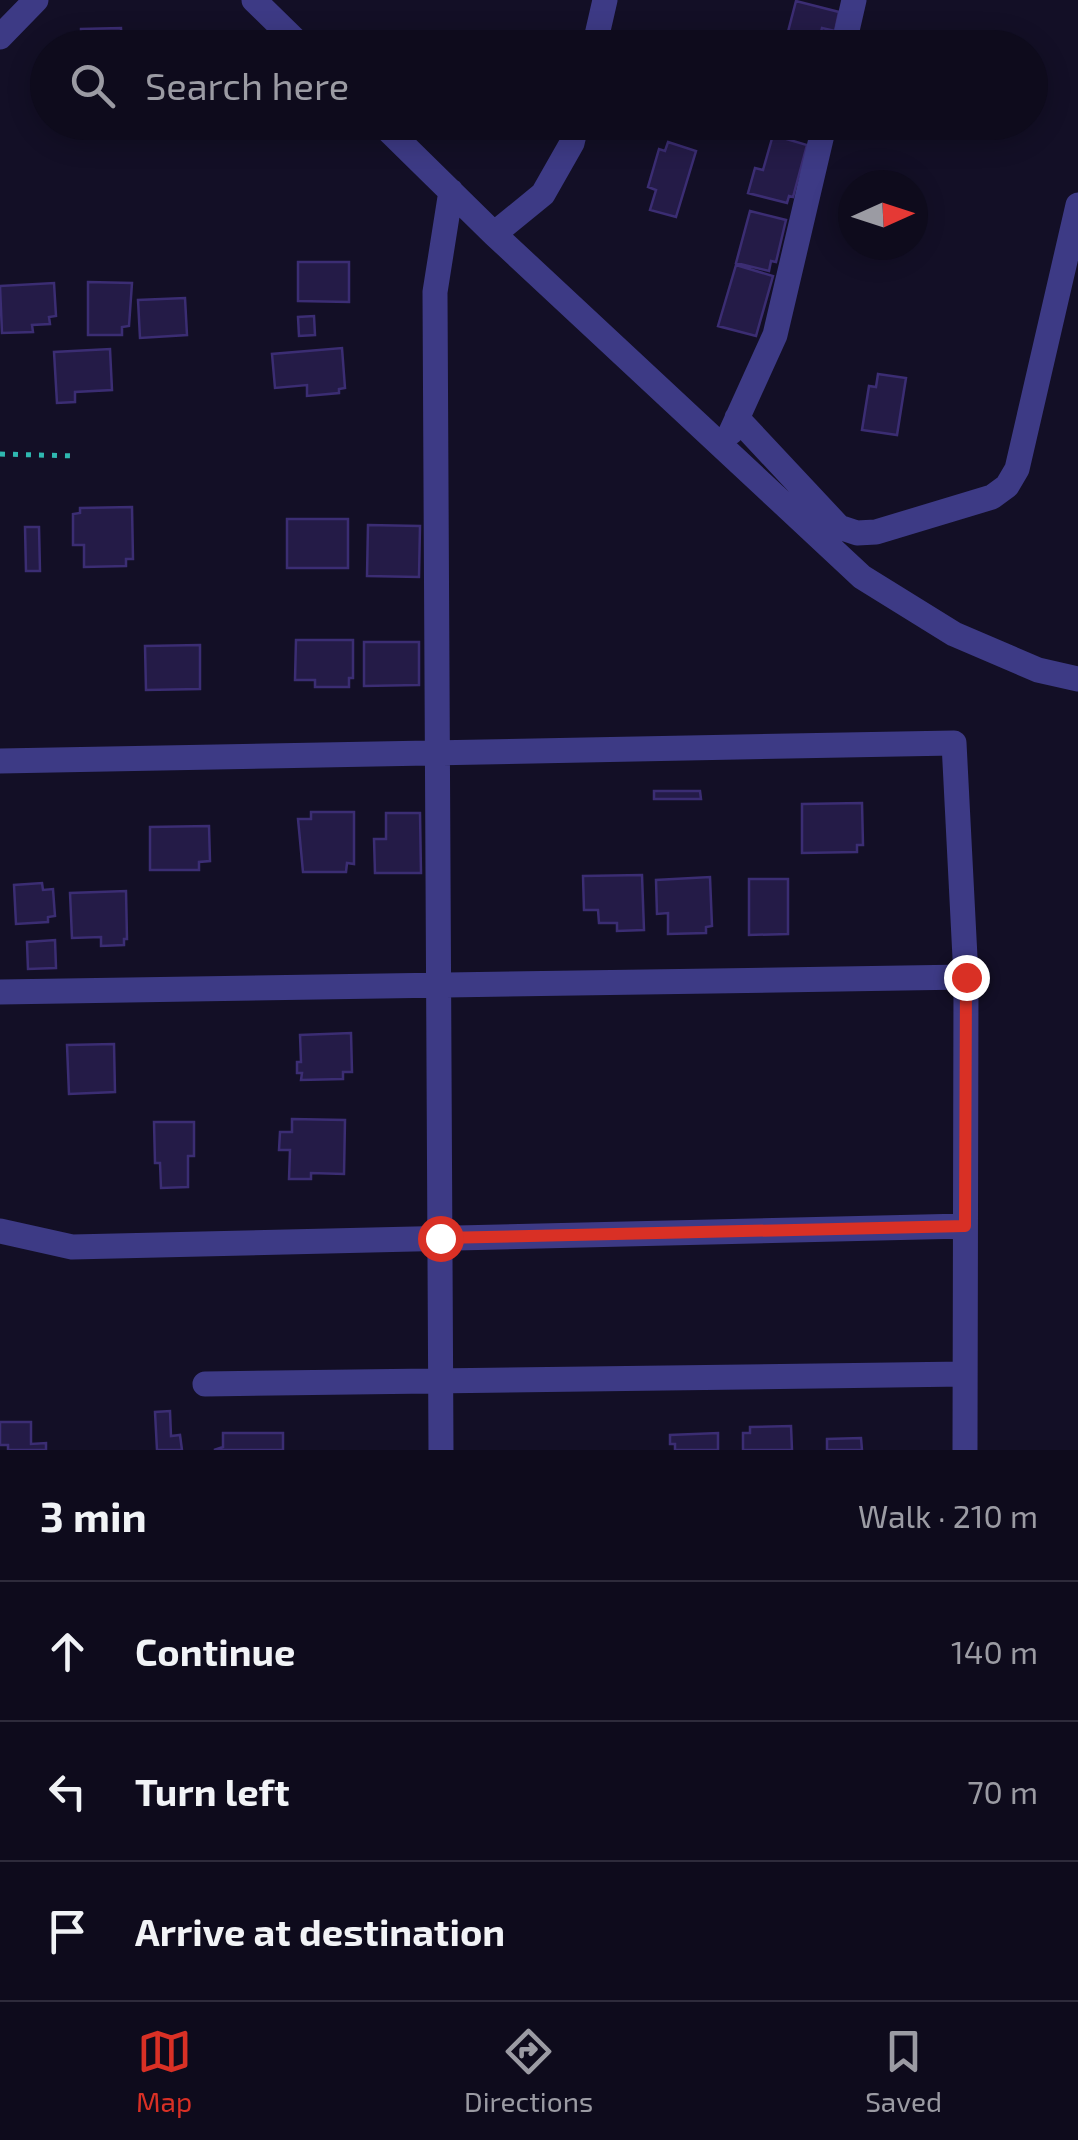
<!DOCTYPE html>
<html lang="en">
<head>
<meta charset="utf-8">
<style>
  body { margin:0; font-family:"Exo 2",sans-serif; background:#1c1929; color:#f1f3f6 }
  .compass { position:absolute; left:838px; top:170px; width:90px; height:90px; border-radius:50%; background:#0e0b1c; box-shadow:0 5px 25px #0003; rotate:87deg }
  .stop { position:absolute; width:30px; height:30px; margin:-22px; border:8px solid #d93025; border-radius:50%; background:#fff }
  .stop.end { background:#d93025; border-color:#fff; box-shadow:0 2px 10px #0008 }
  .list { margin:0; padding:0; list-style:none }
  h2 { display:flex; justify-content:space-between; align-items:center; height:130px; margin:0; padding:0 40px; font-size:42px }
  h2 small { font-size:32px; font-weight:400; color:#9b9ba3 }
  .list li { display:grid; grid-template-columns:65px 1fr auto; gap:30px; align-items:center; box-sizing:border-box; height:140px; padding:0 40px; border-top:2px solid #2e2b3b }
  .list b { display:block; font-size:38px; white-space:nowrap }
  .list em { font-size:32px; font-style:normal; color:#9b9ba3 }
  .icon { flex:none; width:55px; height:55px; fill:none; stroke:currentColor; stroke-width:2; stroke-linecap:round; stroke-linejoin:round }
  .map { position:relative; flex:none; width:1078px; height:1450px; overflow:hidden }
  .search { position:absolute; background:#0e0b1c; box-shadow:0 5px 25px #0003; left:30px; right:30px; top:30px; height:110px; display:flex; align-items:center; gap:25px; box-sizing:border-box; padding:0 35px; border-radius:55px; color:#9b9ba3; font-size:38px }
  .sheet { height:550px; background:#0e0b1c }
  nav { display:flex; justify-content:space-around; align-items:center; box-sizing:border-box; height:140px; border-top:2px solid #2e2b3b; background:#0e0b1c; font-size:28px; color:#9b9ba3 }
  nav a { display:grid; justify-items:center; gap:5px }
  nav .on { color:#d93025 }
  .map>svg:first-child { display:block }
  .building { fill:#241b47; stroke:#3b2d73; stroke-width:2.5 }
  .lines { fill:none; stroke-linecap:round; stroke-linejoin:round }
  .path { stroke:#2fb8b0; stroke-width:5; stroke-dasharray:5 8; stroke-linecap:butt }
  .minor { stroke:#3d3a85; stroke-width:25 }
  .route { stroke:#d93025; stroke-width:12 }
</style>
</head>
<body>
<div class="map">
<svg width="1078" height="1450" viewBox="0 0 1078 1450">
  <rect width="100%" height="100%" fill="#130f26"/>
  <path class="building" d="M796,1L839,12L835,31L822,28L817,48L784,47Z
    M121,28L122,48H81V29Z
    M773,135L807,145L793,197L789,196L787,203L748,193L755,168L763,170Z
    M668,142L696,151L676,217L650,210L656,190L648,187L659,149L665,151Z
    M750,211L786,220L776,262L771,261L769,271L736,263Z
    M298,262H349V302L298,301Z
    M736,265L773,276L756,336L718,326Z
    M88,282L132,283L129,326L122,327V335H88Z
    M54,283L56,316L49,317L50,324L32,325L33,332L2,333L0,286Z
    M185,298L187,335L140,338L138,300Z
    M314,316L315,335L299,336L298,317Z
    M342,348L345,388L339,389V393L307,396V385L275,388L272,354Z
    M110,349L112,390L75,392V402L57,403L54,352Z
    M878,374L906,378L897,435L862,430L869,386L876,387Z
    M132,507L133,559H126V566L84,567V545H73V514L80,513V508Z
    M287,519H348V568H287Z
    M368,525L420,526L419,577L367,576Z
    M25,527H39L40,571H26Z
    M296,640H353V678H349V687H315V680H295Z
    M364,642H419V685L364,686Z
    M200,645V689L146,690L145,646Z
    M654,791H700L701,799H654Z
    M862,803L863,845H857V852L802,853V804Z
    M311,812H354V864L347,863L346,872H303L298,819H311Z
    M386,813H420L421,873H375L374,839H386Z
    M209,826L210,861L199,862V870H150V827Z
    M642,875L644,930L617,931V923H599L598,910H584L583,876Z
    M710,877L712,926L706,927V933L668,934V913L657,914L656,880Z
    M749,879H788V934L749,935Z
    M42,883L43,890L53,889L55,916L48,917V922L16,924L14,885Z
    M126,891L127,939H124V945L101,946V937L72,938L70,893Z
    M55,940L56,968L28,969L27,942Z
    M351,1033L352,1072H343V1079L301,1080L302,1073H297V1062H301L300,1035Z
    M114,1044L115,1092L69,1094L67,1045Z
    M292,1119L345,1120L344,1174L311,1173V1179H289L290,1150H279L280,1132H292Z
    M154,1122H194V1156H188V1187L161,1188L160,1163H155Z
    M170,1411L171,1436L180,1435L182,1450H157L155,1412Z
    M0,1422H31V1444L46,1443V1450H8V1445H0Z
    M791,1426L792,1450H743V1433H750V1427Z
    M223,1433H283V1450H214L223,1447Z
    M718,1433V1450H675V1444H670V1435Z
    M861,1438L862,1450H827V1439Z"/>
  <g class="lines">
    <path class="path" d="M0,454L77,456"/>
    <path class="minor" d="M254,0L303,48
      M0,37L36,0
      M594,48L605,0
      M843,48L854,0
      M380,122L494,234L862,577L954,634L1038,670L1078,679
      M494,234L543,194L572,143L577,122
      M737,418L839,527L857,533L876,532L992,497L1007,486L1017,469L1078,205
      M731,432L775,335L825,122
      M0,761L954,743L966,977L965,1450
      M0,992L966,977
      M0,1231L72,1247L965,1226
      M205,1384L965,1374
      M441,1450L435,292L451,191"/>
  </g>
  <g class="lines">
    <path class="route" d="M440,1238L965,1226L966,977"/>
  </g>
</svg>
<svg class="compass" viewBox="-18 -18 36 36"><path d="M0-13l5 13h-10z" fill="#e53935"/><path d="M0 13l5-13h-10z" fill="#9b9ba3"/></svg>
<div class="stop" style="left:440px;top:1238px"></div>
<div class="stop end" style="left:966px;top:977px"></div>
<div class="search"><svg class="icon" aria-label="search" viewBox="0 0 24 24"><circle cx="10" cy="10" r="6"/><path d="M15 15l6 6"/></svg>Search here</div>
</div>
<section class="sheet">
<h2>3 min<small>Walk · 210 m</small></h2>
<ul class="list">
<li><svg class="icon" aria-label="ahead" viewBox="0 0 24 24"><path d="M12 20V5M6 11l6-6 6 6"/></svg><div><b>Continue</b></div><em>140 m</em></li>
<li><svg class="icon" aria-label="left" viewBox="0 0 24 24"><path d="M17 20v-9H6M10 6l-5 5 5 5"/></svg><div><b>Turn left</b></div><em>70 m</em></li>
<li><svg class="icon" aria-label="arrive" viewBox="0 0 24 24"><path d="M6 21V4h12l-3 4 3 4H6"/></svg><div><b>Arrive at destination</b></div></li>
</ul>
</section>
<nav>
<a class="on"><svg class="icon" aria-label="map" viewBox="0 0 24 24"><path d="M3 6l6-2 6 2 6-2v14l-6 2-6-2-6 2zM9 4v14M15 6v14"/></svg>Map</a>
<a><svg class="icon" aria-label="directions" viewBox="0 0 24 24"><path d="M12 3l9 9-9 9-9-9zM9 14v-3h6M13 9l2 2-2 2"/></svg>Directions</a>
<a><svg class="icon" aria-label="saved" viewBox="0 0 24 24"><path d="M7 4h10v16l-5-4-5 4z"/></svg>Saved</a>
</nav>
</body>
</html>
